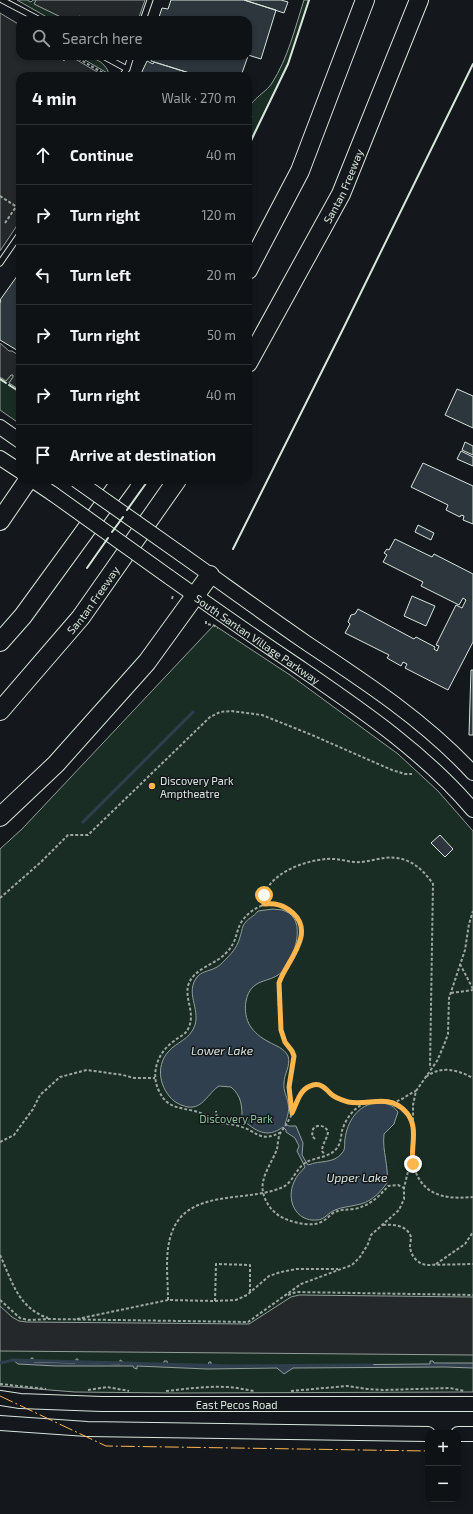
<!DOCTYPE html>
<html lang="en">
<head>
<meta charset="utf-8">
<style>
  body { margin:0; font-family:"Exo 2",sans-serif; background:#1d2022; color:#f1f3f6 }
  .controls { position:absolute; right:12px; bottom:12px; display:grid; overflow:hidden; border-radius:8px; box-shadow:0 2px 6px #0003 }
  .controls button { width:36px; height:36px; display:grid; place-items:center; padding:0; border:0; border-bottom:1px solid #2f3234; background:#0f1215; color:#f1f3f6; font:20px sans-serif }
  .stop { position:absolute; width:12px; height:12px; margin:-9px; border:3px solid #ffb74d; border-radius:50%; background:#fff }
  .stop.end { background:#ffb74d; border-color:#fff; box-shadow:0 1px 4px #0008 }
  .list { margin:0; padding:0; list-style:none }
  h2 { display:flex; justify-content:space-between; align-items:center; height:52px; margin:0; padding:0 16px; font-size:17px }
  h2 small { font-size:13px; font-weight:400; color:#9b9ea0 }
  .list li { display:grid; grid-template-columns:26px 1fr auto; gap:12px; align-items:center; box-sizing:border-box; height:60px; padding:0 16px; border-top:1px solid #2f3234 }
  .list b { display:block; font-size:15px; white-space:nowrap }
  .list em { font-size:13px; font-style:normal; color:#9b9ea0 }
  .icon { flex:none; width:22px; height:22px; fill:none; stroke:currentColor; stroke-width:2; stroke-linecap:round; stroke-linejoin:round }
  .map { position:relative; flex:none; width:473px; height:1514px; overflow:hidden }
  .search { position:absolute; background:#0f1215; box-shadow:0 2px 6px #0003; left:16px; top:16px; width:236px; height:44px; display:flex; align-items:center; gap:10px; box-sizing:border-box; padding:0 14px; border-radius:12px; color:#9b9ea0; font-size:15px }
  .panel { position:absolute; background:#0f1215; box-shadow:0 2px 6px #0003; left:16px; top:72px; width:236px; height:412px; border-radius:12px }
  .map>svg:first-child { display:block }
  .green { fill:#1a2d24; stroke:#939e99 }
  .parking { fill:#24282b; stroke:#939e99 }
  .water { fill:#2f3f4d; stroke:#939e99 }
  .lines { fill:none; stroke-linecap:round; stroke-linejoin:round }
  .stream { stroke:#2f3f4d; stroke-width:3 }
  .building { fill:#2c363c; stroke:#d8e6dc }
  .lane-casing { stroke:#d8e6dc; stroke-width:7 }
  .secondary-casing { stroke:#d8e6dc; stroke-width:16 }
  .highway-casing { stroke:#d8e6dc; stroke-width:20 }
  .path { stroke:#9da8a2; stroke-width:2; stroke-dasharray:3 2; stroke-linecap:butt }
  .lane { stroke:#14181c; stroke-width:5 }
  .secondary { stroke:#14181c; stroke-width:14 }
  .highway { stroke:#14181c; stroke-width:18 }
  .secondary-bridge-casing { stroke:#d8e6dc; stroke-width:16; stroke-linecap:butt }
  .secondary-bridge { stroke:#14181c; stroke-width:14 }
  .wall { stroke:#d8e6dc; stroke-width:2 }
  .power { stroke:#ffb74d; stroke-width:1; stroke-dasharray:14 3 2 3; stroke-linecap:butt }
  .route { stroke:#ffb74d; stroke-width:5 }
  .poi-dot { fill:#ffb74d; stroke:#14181c; stroke-width:1.5 }
  .labels { text-anchor:middle; dominant-baseline:central; stroke-width:3; stroke-linejoin:round; paint-order:stroke }
  .street-label { font-size:11px; fill:#d8e6dc; stroke:#14181c }
  .poi-label { font-size:11px; fill:#d8e6dc; stroke:#14181c; text-anchor:start }
  .park-label { font-size:11px; fill:#8ac095; stroke:#14181c }
  .water-label { font-size:12px; font-style:italic; fill:#d8e6dc; stroke:#14181c }
</style>
</head>
<body>
<div class="map">
<svg width="473" height="1514" viewBox="0 0 473 1514">
  <rect width="100%" height="100%" fill="#14181c"/>
  <path class="green" d="M17,0H27L31,2L33,0H36L35,4L67,20H52Z
    M304,0H309L288,64L248,145V124L252,116L248,114C248,100 265,94 272,83C288,58 295,28 304,0Z
    M78,56C90,56 105,60 109,74Z
    M11,375H13V377L9,383L20,390V424L0,410V377L6,381Z
    M214,625L290,675L398,754L438,791L473,831V1392L174,1393L75,1392L0,1386V849L22,829Z"/>
  <path class="parking" d="M36,0H145L138,20H79L81,17L79,16L76,20H67L34,4Z
    M0,13L20,25V56H64L62,59L64,61L67,56H70L104,76H20V221L0,251Z
    M0,343L9,351H12L20,356V390L9,383L13,377V375H11L6,381L0,377Z
    M299,1295L473,1297V1355L0,1351V1306L12,1317L19,1321L27,1322L249,1324L291,1297Z"/>
  <path class="water" d="M273,909C277,910 281,909 285,911C308,920 294,959 282,972C269,984 251,977 246,1001C243,1021 252,1033 269,1042C276,1046 284,1048 288,1056C291,1066 284,1074 284,1083C283,1091 287,1096 288,1103C290,1110 287,1118 285,1124L289,1126H296L303,1143L302,1155L308,1165C320,1160 334,1164 342,1153C346,1149 344,1144 345,1139C347,1122 358,1104 377,1103C387,1103 392,1104 398,1112L394,1124L384,1134C382,1151 389,1166 387,1183C379,1194 370,1203 356,1205C348,1207 342,1207 335,1210C328,1213 324,1220 317,1220C295,1222 286,1199 294,1182C296,1176 301,1172 305,1167L297,1151L299,1146L295,1138L286,1132V1130L283,1127C267,1139 255,1131 242,1119C242,1107 242,1096 231,1087L219,1086C208,1093 203,1109 188,1107C183,1106 178,1104 174,1101C160,1089 155,1067 168,1052C176,1042 190,1040 195,1025C200,1008 185,993 197,977C201,972 208,971 213,969C219,967 223,962 227,958C233,952 238,945 240,937C241,934 242,929 243,926C247,918 254,917 258,911Z
    M31,1358H33L34,1362L75,1363L76,1359H78V1362L120,1364V1360L122,1361L123,1363L164,1364V1361H167L168,1364L208,1365L209,1362H211V1365L233,1366L423,1364H430V1361H433L434,1363H473V1368L445,1367L293,1368L284,1374L277,1368L207,1369L137,1366V1369L134,1368L133,1366H56L18,1364L13,1360L31,1361Z"/>
  <g class="lines">
    <path class="stream" d="M83,822L193,712
      M0,1363L13,1360L233,1366L372,1365"/>
  </g>
  <path class="building" d="M171,0H244L276,10L261,59L248,55V20H158L162,8L168,9Z
    M244,0H281L288,2L284,13Z
    M152,56H248L241,76H199L151,61Z
    M147,61L153,64L154,62L199,76H140Z
    M20,272V352L0,340V303L1,301L0,300Z
    M457,389L473,396V428L445,415Z
    M465,442L473,446V455L462,450Z
    M461,451L473,457V466L457,459Z
    M423,463L473,486V524L463,520L464,516L461,515L460,517L446,510L448,505L411,487Z
    M418,525L434,533L431,540L415,532Z
    M395,539L432,557L434,554L473,574V642L448,690L405,668L407,664L403,662L401,666L387,658L389,655L345,633L350,624L348,622L351,615L355,614L358,609L414,639L416,637L435,647L434,649L437,651L439,646L436,645L456,605L462,608L466,600L463,598L459,605L421,586L423,582L383,562L387,555L384,553L387,549L389,550Z
    M412,596L435,606L426,626L404,616Z
    M471,670H473V735H469Z
    M440,835L453,849L445,857L431,843Z"/>
  <g class="lines">
    <defs>
      <path id="lane" d="M2,0L40,20
        M143,20L150,0
        M103,56L127,69
        M122,76L127,69L131,56
        M0,263L20,234"/>
      <g id="secondary">
        <path d="M0,427L20,441"/>
        <path d="M0,458L20,471"/>
        <path d="M32,480L53,494"/>
        <path d="M181,554C222,583 263,613 305,642C364,681 425,721 473,773"/>
        <path id="s1" d="M169,577C210,606 251,635 293,663C357,707 423,751 473,810"/>
        <path id="s2" d="M0,1398L20,1401L102,1404H473"/>
        <path d="M0,1423L87,1429L428,1434"/>
        <path d="M458,1434H473"/>
      </g>
      <g id="highway">
        <path d="M248,270L300,171L365,0"/>
        <path id="s3" d="M248,363L341,194L419,0"/>
        <path d="M0,521L28,480"/>
        <path d="M0,642L23,616L122,480"/>
        <path id="s4" d="M0,711L81,617L177,480"/>
        <path d="M0,817L56,764L147,662L210,575"/>
      </g>
    </defs>
    <use href="#lane" class="lane-casing"/>
    <use href="#secondary" class="secondary-casing"/>
    <use href="#highway" class="highway-casing"/>
    <path class="path" d="M74,56L108,76
      M100,76L102,72
      M0,196L20,209
      M5,223L20,201
      M172,599L173,595
      M206,621V624L213,625L218,628
      M0,898L41,862L68,835H88L210,717L220,712L231,711L262,715L312,735L392,770L405,774H412
      M264,904C261,876 304,860 327,859C339,858 350,863 361,862C373,861 384,856 397,858C413,860 425,872 433,884L430,1068
      M460,964L473,989
      M451,993L473,990
      M426,1077C441,1065 458,1070 473,1078
      M365,1102C356,1102 347,1102 338,1098C330,1094 325,1084 315,1085C309,1085 303,1090 300,1094C297,1099 296,1106 293,1111C290,1119 286,1125 281,1132C278,1136 278,1144 277,1149C272,1163 260,1177 263,1192C266,1206 276,1216 288,1220C297,1223 312,1227 321,1222C326,1220 329,1216 333,1213C340,1209 346,1210 354,1209C369,1206 379,1197 388,1186L398,1185L404,1188
      M393,1102C403,1108 409,1114 413,1125
      M214,1121L217,1118L216,1111
      M281,1132C260,1144 256,1130 239,1126C230,1123 221,1125 213,1120C207,1116 200,1112 194,1111C178,1107 167,1108 159,1091C150,1073 158,1052 174,1041C180,1036 186,1035 189,1027C195,1012 185,1000 188,986C193,968 214,966 226,953C238,941 235,932 242,921C250,910 262,903 275,904C283,904 291,909 296,915C307,931 298,951 289,966C284,972 280,977 279,984C278,995 279,1026 282,1036C285,1043 291,1048 294,1056L289,1087L293,1113
      M315,1139L312,1136L313,1129C318,1124 324,1125 328,1131C328,1138 322,1144 322,1151L325,1155
      M0,1142L14,1135L33,1109L40,1095L60,1077L87,1070L123,1075L134,1078H155
      M412,1158C418,1194 441,1200 473,1197
      M383,1225C393,1224 407,1225 411,1237C411,1240 410,1244 410,1247C411,1256 417,1263 426,1265L473,1264
      M0,1255C12,1281 18,1308 48,1318
      M436,1264L465,1244L473,1232
      M288,1295L296,1292L473,1295
      M0,1300L20,1318L28,1320L49,1319L248,1322L301,1284L352,1265L360,1257L368,1244L371,1235L399,1210L404,1199V1188L413,1151V1105L416,1091L437,1061L444,1045L448,1034L449,998L465,950L469,924L473,911
      M168,1300C168,1273 162,1240 180,1218C203,1191 253,1201 283,1187C293,1182 295,1170 305,1163C314,1157 330,1158 337,1148C341,1143 341,1136 342,1131C344,1123 350,1113 357,1108C371,1097 380,1104 394,1102C403,1100 408,1094 416,1091
      M215,1301L216,1264L250,1265V1293
      M77,1319L168,1300L215,1301L236,1300L247,1295L269,1276L281,1272L296,1269H338
      M0,1384L46,1389
      M88,1390L107,1387L129,1391
      M166,1391C186,1389 206,1386 226,1387C236,1387 245,1390 255,1391
      M291,1391L347,1386L367,1389L383,1390L450,1388L464,1391"/>
    <use href="#lane" class="lane"/>
    <use href="#secondary" class="secondary"/>
    <use href="#highway" class="highway"/>
    <defs>
      <path id="secondary-bridge" d="M76,480L181,554
        M53,494L169,577"/>
    </defs>
    <use href="#secondary-bridge" class="secondary-bridge-casing"/>
    <use href="#secondary-bridge" class="secondary-bridge"/>
    <path class="wall" d="M248,147L288,64L309,0
      M0,379L6,383
      M9,385L20,392
      M127,510L147,482
      M112,532L123,517
      M233,549L342,331L473,64
      M87,568L108,538"/>
    <path class="power" d="M0,1396L106,1446L428,1451"/>
  </g>
  <g class="lines">
    <path class="route" d="M264,895V904C276,903 284,905 293,913C316,934 286,962 279,983L281,1030L285,1042L292,1051L294,1056L289,1087L292,1113C298,1101 299,1089 313,1085C321,1083 326,1089 331,1094C335,1098 342,1100 348,1102C369,1106 388,1093 405,1111C420,1126 410,1146 413,1164"/>
  </g>
  <circle class="poi-dot" cx="152" cy="786" r="4"/>
  <g class="labels">
    <g class="street-label">
      <text stroke="none"><textPath href="#s3" startOffset="201">Santan Freeway</textPath></text>
      <text stroke="none"><textPath href="#s4" startOffset="145">Santan Freeway</textPath></text>
      <text stroke="none"><textPath href="#s1" startOffset="108">South Santan Village Parkway</textPath></text>
      <text stroke="none"><textPath href="#s2" startOffset="237">East Pecos Road</textPath></text>
    </g>
    <g class="poi-label">
      <text x="160" y="780">Discovery Park<tspan x="160" dy="13">Amptheatre</tspan></text>
    </g>
    <g class="park-label">
      <text x="236" y="1118">Discovery Park</text>
    </g>
    <g class="water-label">
      <text x="222" y="1050">Lower Lake</text>
      <text x="357" y="1177">Upper Lake</text>
    </g>
  </g>
</svg>
<div class="controls">
<button>+</button>
<button>−</button>
</div>
<div class="stop" style="left:264px;top:895px"></div>
<div class="stop end" style="left:413px;top:1164px"></div>
<div class="search"><svg class="icon" aria-label="search" viewBox="0 0 24 24"><circle cx="10" cy="10" r="6"/><path d="M15 15l6 6"/></svg>Search here</div>
<section class="panel">
<h2>4 min<small>Walk · 270 m</small></h2>
<ul class="list">
<li><svg class="icon" aria-label="ahead" viewBox="0 0 24 24"><path d="M12 20V5M6 11l6-6 6 6"/></svg><div><b>Continue</b></div><em>40 m</em></li>
<li><svg class="icon" aria-label="right" viewBox="0 0 24 24"><path d="M7 20v-9h11M14 6l5 5-5 5"/></svg><div><b>Turn right</b></div><em>120 m</em></li>
<li><svg class="icon" aria-label="left" viewBox="0 0 24 24"><path d="M17 20v-9H6M10 6l-5 5 5 5"/></svg><div><b>Turn left</b></div><em>20 m</em></li>
<li><svg class="icon" aria-label="right" viewBox="0 0 24 24"><path d="M7 20v-9h11M14 6l5 5-5 5"/></svg><div><b>Turn right</b></div><em>50 m</em></li>
<li><svg class="icon" aria-label="right" viewBox="0 0 24 24"><path d="M7 20v-9h11M14 6l5 5-5 5"/></svg><div><b>Turn right</b></div><em>40 m</em></li>
<li><svg class="icon" aria-label="arrive" viewBox="0 0 24 24"><path d="M6 21V4h12l-3 4 3 4H6"/></svg><div><b>Arrive at destination</b></div></li>
</ul>
</section>
</div>
</body>
</html>
